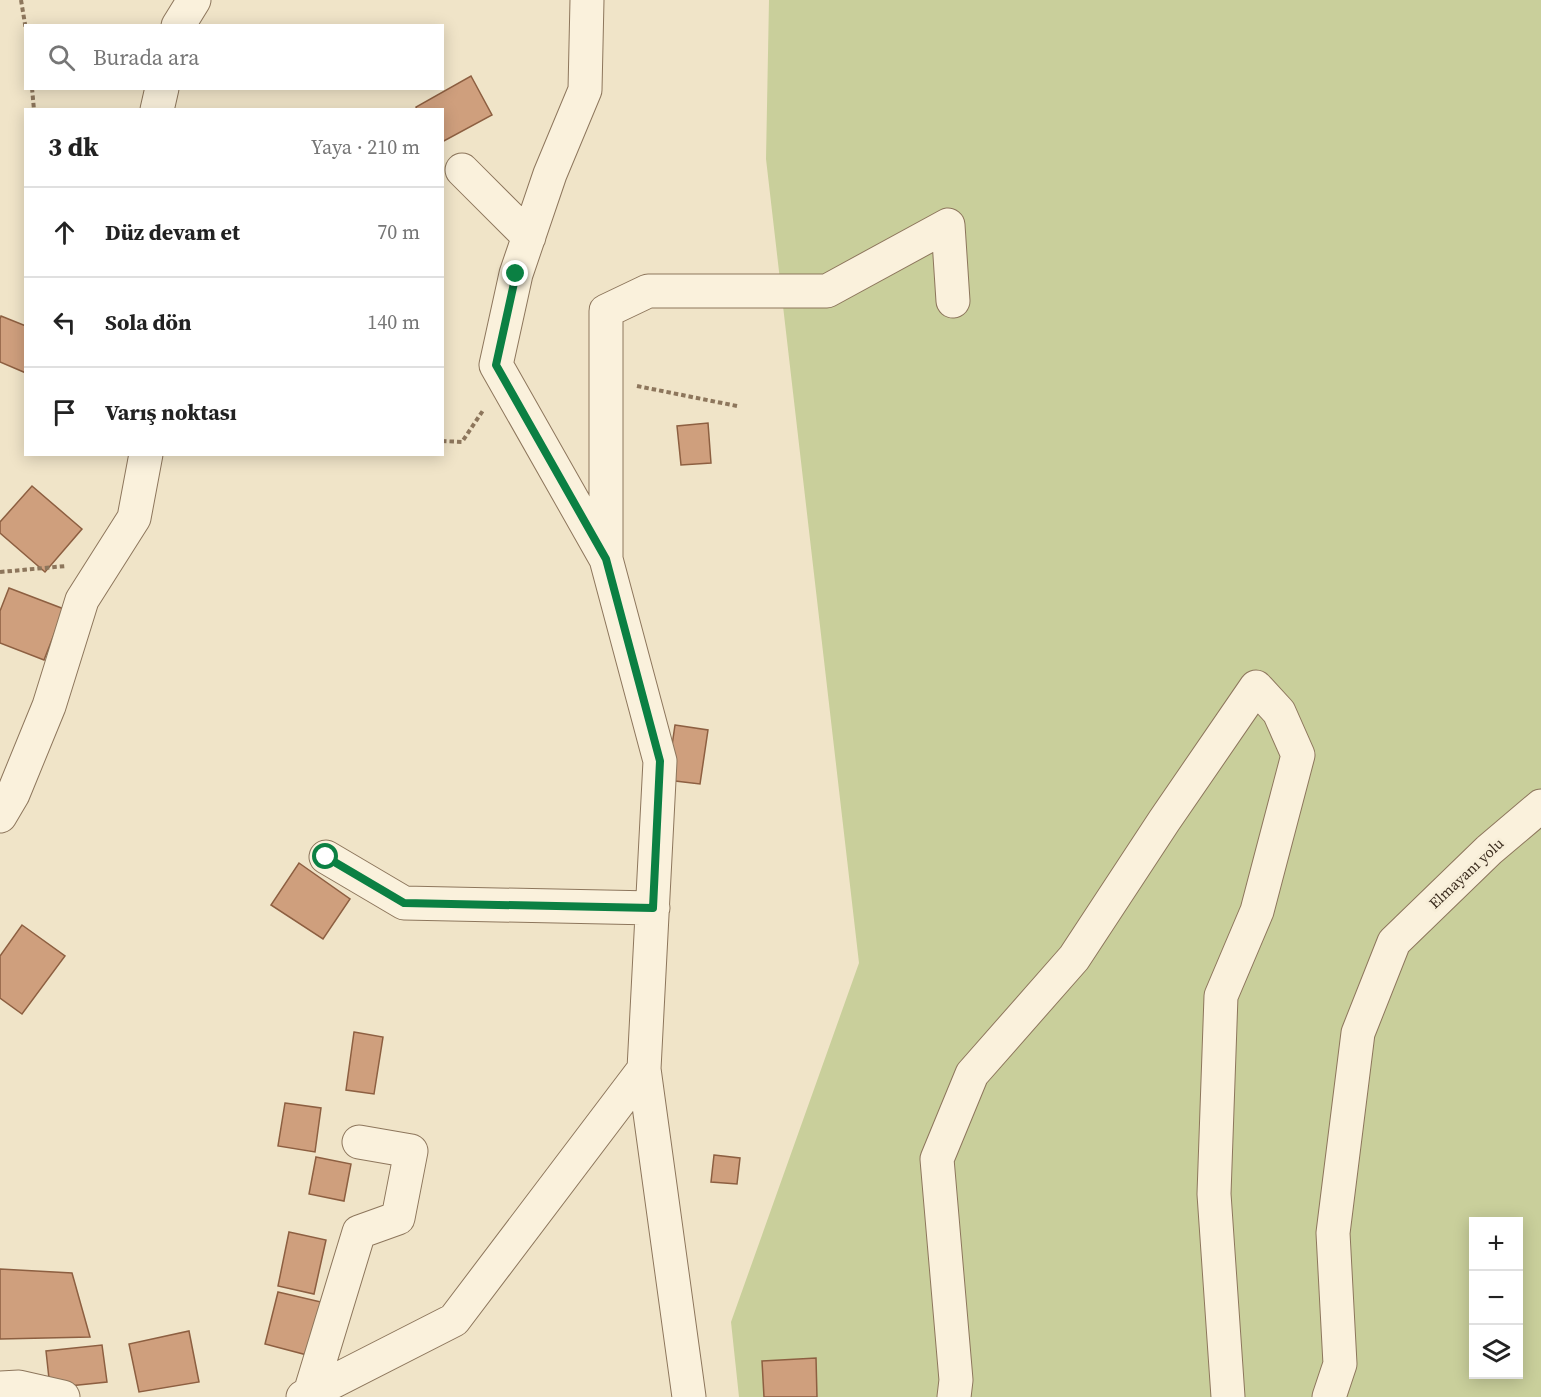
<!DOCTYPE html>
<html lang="tr">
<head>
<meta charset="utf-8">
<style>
  body { margin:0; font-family:"Source Serif 4",serif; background:#f2f2f2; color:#222 }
  .controls { position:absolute; right:18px; bottom:18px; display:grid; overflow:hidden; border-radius:0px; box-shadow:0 3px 15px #0003 }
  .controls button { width:54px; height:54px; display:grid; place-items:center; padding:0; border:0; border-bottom:2px solid #e0e0e0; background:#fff; color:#222; font:30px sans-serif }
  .stop { position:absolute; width:18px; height:18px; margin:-14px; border:4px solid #0b8043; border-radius:50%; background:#fff }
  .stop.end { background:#0b8043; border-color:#fff; box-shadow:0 2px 6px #0008 }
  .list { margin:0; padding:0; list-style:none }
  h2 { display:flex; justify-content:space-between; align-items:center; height:78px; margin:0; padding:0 24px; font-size:26px }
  h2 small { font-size:20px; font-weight:400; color:#767676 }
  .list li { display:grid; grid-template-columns:39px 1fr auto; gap:18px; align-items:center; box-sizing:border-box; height:90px; padding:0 24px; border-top:2px solid #e0e0e0 }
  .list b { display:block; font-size:22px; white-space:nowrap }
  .list em { font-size:20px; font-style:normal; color:#767676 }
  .icon { flex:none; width:33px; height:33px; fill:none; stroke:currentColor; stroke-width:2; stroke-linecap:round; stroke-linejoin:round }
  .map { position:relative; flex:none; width:1541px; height:1397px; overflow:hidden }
  .search { position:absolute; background:#fff; box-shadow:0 3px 15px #0003; left:24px; top:24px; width:420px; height:66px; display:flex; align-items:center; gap:15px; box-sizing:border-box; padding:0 21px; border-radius:0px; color:#767676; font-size:22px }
  .panel { position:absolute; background:#fff; box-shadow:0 3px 15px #0003; left:24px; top:108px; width:420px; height:348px; border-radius:0px }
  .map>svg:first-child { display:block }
  .green { fill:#c9cf9b; fill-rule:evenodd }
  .building { fill:#cf9f7d; stroke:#8d5f41; stroke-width:1.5 }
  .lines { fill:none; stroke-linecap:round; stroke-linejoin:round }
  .minor-casing { stroke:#8d765c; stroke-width:35 }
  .path { stroke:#8d765c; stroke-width:4; stroke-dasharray:4.5 3; stroke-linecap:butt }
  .minor { stroke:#faf1dc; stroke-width:33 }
  .route { stroke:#0b8043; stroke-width:8 }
  .labels { text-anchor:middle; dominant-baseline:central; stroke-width:6; stroke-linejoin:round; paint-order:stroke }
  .street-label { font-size:15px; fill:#3d2e20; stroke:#f7eed8 }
</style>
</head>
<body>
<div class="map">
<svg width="1541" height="1397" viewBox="0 0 1541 1397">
  <rect width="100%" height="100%" fill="#f0e4c8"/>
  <path class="green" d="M769,0H1541V1397H739L731,1322L859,963L766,159ZM1474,1222H1518V1374H1474Z"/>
  <path class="building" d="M471,76L492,115L442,142V110H417L416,107Z
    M1,316L26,326V373L0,362V319Z
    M708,423L711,463L681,465L677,426Z
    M32,486L82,529L45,572L0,533V522Z
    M9,588L64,609L44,660L0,643V611Z
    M675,725L708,730L700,784L667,780Z
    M299,863L350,899L323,939L271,905Z
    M22,925L65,956L22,1014L0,998V956Z
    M354,1032L383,1037L374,1094L346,1090Z
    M285,1103L321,1108L315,1152L278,1146Z
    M714,1155L740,1158L737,1184L711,1182Z
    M316,1157L351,1164L344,1201L309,1194Z
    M289,1232L326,1240L314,1294L278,1286Z
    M0,1269L72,1273L90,1337L0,1339Z
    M278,1292L321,1302L307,1355L265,1344Z
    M189,1331L199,1382L139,1392L129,1344Z
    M102,1345L107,1382L50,1388L46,1351Z
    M816,1358L817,1397H764L762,1361Z"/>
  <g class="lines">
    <defs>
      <path id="minor" d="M587,0L585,90L550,174L516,274L496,365L606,559L660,761L644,1069
        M178,26L194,0
        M157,110L162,88
        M462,170L529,237
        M606,557V311L648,291H827L948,225L953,301
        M0,816L13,794L49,706L82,600L134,518L146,454
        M326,857L404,903L653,908
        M0,1388L19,1387L63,1397
        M310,1393L359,1232L398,1218L411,1151L359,1142
        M303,1397L454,1320L644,1069L689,1397
        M954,1397L956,1380L937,1159L972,1074L1074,958L1164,821L1256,687L1279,712L1298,755L1257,911L1221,996L1214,1194L1228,1397
        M1329,1397L1340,1364L1333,1233L1358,1033L1394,942L1489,850L1541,806"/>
    </defs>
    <use href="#minor" class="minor-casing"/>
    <path class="path" d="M21,0L26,30
      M32,88L34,110
      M637,386L737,406
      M442,441L462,442L484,409
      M0,572L66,566"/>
    <use href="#minor" class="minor"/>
  </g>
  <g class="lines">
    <path class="route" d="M326,857L404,903L653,908L660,761L606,559L496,365L516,274"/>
  </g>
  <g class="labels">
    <g class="street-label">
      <text transform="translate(1466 873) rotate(-43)">Elmayanı yolu</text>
    </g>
  </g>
</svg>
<div class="controls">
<button>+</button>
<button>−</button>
<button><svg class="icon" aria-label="layers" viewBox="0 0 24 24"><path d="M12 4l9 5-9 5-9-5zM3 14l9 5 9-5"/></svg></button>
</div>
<div class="stop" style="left:326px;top:857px"></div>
<div class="stop end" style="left:516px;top:274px"></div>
<div class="search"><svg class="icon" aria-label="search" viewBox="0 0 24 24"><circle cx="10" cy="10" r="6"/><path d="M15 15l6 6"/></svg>Burada ara</div>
<section class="panel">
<h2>3 dk<small>Yaya · 210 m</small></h2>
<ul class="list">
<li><svg class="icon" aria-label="ahead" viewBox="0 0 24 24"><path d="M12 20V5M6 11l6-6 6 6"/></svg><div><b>Düz devam et</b></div><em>70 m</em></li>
<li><svg class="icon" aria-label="left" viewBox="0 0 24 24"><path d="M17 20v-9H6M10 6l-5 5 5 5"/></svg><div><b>Sola dön</b></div><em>140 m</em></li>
<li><svg class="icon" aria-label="arrive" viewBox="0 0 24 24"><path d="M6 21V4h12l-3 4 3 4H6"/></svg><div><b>Varış noktası</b></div></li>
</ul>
</section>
</div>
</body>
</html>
